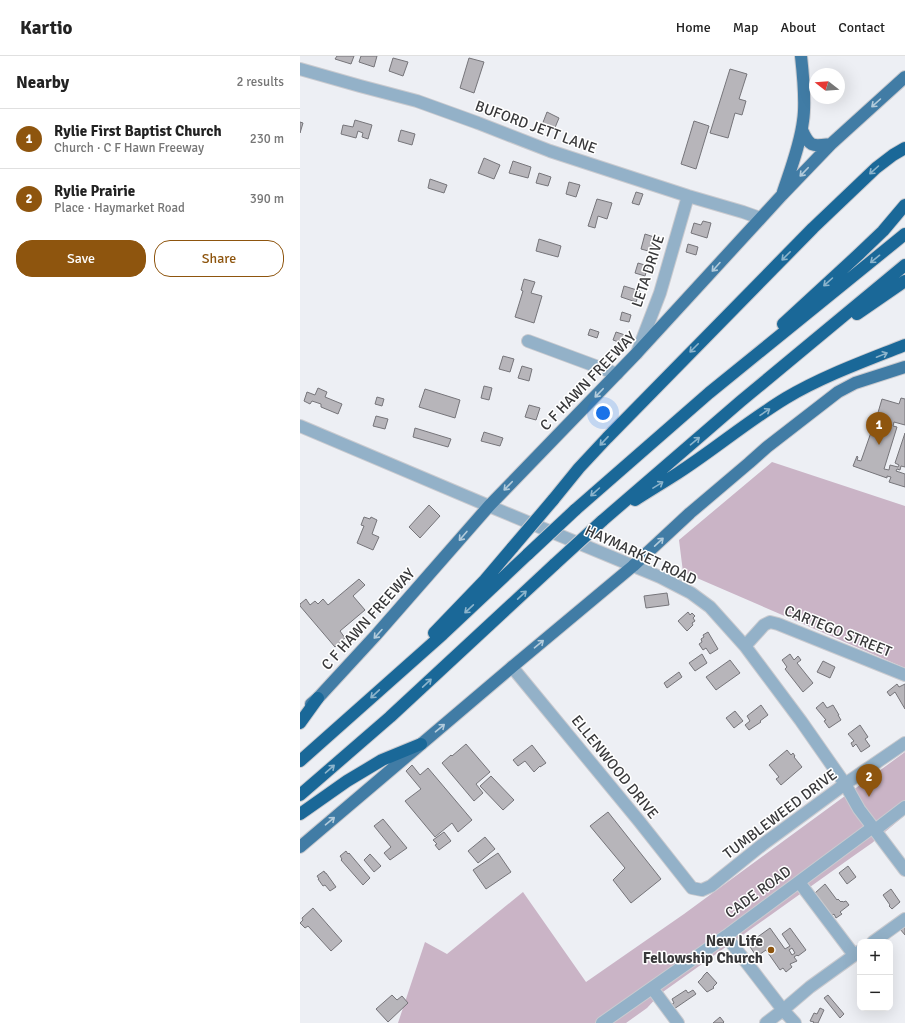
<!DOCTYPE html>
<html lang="en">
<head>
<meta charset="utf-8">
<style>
  body { margin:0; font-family:Signika,sans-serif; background:#f2f2f2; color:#222 }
  .controls { position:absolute; right:12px; bottom:12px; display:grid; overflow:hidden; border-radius:8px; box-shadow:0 4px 16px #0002 }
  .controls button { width:36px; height:36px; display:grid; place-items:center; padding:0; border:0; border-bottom:1px solid #e0e0e0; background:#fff; color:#222; font:20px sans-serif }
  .compass { position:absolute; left:509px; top:12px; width:36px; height:36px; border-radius:50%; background:#fff; box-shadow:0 4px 16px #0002; rotate:287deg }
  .you { position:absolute; left:303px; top:357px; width:14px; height:14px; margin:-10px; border:3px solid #fff; border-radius:50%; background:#1a73e8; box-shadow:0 0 0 6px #1a73e833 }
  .badge { display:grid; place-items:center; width:26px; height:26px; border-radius:50%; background:#8e550e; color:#fff; font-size:13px; font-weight:700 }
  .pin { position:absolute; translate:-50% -33px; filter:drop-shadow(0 1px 2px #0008) }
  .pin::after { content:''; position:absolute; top:21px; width:14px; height:12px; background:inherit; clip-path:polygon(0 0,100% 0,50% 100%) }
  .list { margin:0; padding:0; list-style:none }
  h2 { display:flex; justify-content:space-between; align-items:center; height:52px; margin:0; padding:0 16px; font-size:17px }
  h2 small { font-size:13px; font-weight:400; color:#767676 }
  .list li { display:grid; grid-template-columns:26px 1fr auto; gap:12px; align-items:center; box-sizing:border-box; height:60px; padding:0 16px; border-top:1px solid #e0e0e0 }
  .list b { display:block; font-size:15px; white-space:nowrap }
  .list p { margin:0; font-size:13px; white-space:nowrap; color:#767676 }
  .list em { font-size:13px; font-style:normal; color:#767676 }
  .actions { display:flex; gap:8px; padding:12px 16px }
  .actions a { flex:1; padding:9px 0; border:1px solid #8e550e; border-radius:16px; text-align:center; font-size:14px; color:#8e550e }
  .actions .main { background:#8e550e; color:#fff }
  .map { position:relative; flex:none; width:605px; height:967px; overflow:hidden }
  header { display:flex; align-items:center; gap:24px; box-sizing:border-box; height:56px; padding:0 20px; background:#fff; border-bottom:1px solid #e0e0e0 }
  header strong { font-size:19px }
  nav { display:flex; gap:22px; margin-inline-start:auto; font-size:14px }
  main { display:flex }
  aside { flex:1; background:#fff }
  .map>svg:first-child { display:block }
  .green { fill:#cab4c6 }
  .building { fill:#b7b5ba; stroke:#76757a; fill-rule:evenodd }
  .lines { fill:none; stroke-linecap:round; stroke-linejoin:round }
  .minor-casing { stroke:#c9cacf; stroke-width:14 }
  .major-casing { stroke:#c9cacf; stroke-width:14 }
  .highway-casing { stroke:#c9cacf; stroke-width:14 }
  .minor { stroke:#93b1c8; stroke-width:12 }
  .major { stroke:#417ca5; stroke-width:12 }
  .highway { stroke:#1a6898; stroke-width:12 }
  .highway-bridge-casing { stroke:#c9cacf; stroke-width:14; stroke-linecap:butt }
  .highway-bridge { stroke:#1a6898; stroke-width:12 }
  .oneway { stroke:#b3cbdb }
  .oneway2 { stroke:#8cb4cc }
  .poi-dot { fill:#8e550e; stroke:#fff; stroke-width:1.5 }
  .labels { text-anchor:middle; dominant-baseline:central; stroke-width:3; stroke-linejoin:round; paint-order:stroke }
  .street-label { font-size:15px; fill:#38383a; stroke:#fff }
  .poi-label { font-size:15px; font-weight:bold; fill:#38383a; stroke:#fff; text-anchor:end }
</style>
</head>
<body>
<header>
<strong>Kartio</strong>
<nav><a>Home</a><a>Map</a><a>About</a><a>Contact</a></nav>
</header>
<main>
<aside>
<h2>Nearby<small>2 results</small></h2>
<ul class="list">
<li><span class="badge">1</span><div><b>Rylie First Baptist Church</b><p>Church · C F Hawn Freeway</p></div><em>230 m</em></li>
<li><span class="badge">2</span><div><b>Rylie Prairie</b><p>Place · Haymarket Road</p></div><em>390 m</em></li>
</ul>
<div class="actions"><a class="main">Save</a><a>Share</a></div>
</aside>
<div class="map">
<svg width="605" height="967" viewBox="0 0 605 967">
  <rect width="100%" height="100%" fill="#edeff4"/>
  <path class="green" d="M472,406L605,450V612L383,516L379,484Z
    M605,696V759L572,787L552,801L360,938L347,952L326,967H98L125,886L147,898L223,836L286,926L384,858Z"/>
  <path class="building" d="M37,0H54L51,8L35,3Z
    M61,0H77L74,11L59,6Z
    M93,2L108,6L103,20L89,15Z
    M169,2L184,6L174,37L160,32Z
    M430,13L447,18L439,43L446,45L442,59L435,57L428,82L410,77Z
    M247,56L259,62L254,74L242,69Z
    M55,64L72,69L68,83L62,81L63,77L58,75L56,82L41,78L43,69L53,71Z
    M394,65L409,70L396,113L381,108Z
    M0,66L3,67L0,77Z
    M101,74L115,78L112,89L98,85Z
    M184,102L200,109L194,123L178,117Z
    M213,105L231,111L228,122L209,117Z
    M239,117L251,121L248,130L236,127Z
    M130,123L147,129L144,137L128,132Z
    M269,126L280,129L276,141L266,138Z
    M336,136L343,138L339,149L332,147Z
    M297,143L312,147L307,163L298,160L295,172L288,170Z
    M403,165L411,167L407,182L391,177L394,167L401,169Z
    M345,178L357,182L352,196L341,193Z
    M239,183L261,190L258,201L236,195Z
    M388,188L398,191L396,199L386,196Z
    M338,207L348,210L345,220L335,217Z
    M224,223L235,226L231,237L242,240L234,267L215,261L223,235L221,234Z
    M324,230L340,235L336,246L321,241Z
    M322,256L331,259L329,266L320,264Z
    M290,273L299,276L297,282L288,279Z
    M316,276L328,280L324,288L313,284Z
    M203,300L214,303L210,316L199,313Z
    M222,310L232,313L229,325L218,322Z
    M184,330L192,332L189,344L181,342Z
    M18,332L27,336L25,341L42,348L38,358L21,351V348L12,345L10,348L4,345L7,336L15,339Z
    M125,333L160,344L155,362L119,351Z
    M77,341L84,343L82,350L75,348Z
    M601,342L605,343V369L594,366L593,370L597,371L584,413L589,414L590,409L598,411L599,409L595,407L605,377V411L601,410L600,414L597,413L596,415L605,418V431L589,426L591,421L587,420V422L553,410L557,400L558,401L557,404L561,405L575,365L585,368L586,363L577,360L582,343L599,348Z
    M229,349L240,352L236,364L225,361Z
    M76,360L88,363L85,373L73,370Z
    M115,372L151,383L148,391L113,381Z
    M184,376L203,382L200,390L181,385Z
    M129,449L140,460L120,482L109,471Z
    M64,461L70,463L71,461L77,464L72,478L79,481L73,494L57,487L64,470L61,469Z
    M59,523L65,529L53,540L65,554L40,575L45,582L35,591L0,550V548L6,543L10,549L15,545L18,548L23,543L28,549Z
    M367,537L369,549L346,552L344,540Z
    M388,556L390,559L392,557L395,560L393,562L395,565L392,567L393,569L387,575L378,565Z
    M408,576L418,593L410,598L406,592L403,594L399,588L402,586L401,583L404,581L403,579Z
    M402,598L407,607L395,615L389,607Z
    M490,598L494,604L498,600L501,604L497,607L513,627L503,636L485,613L487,611L482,604Z
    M430,604L440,617L416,634L406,621Z
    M523,605L535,611L530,622L517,616Z
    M379,616L382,621L367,632L364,627Z
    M597,628L599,631L605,628V653L595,636L590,640L587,636Z
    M523,646L527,652L533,649L539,659H538L541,664L529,672L524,665L526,664L516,652Z
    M461,649L468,659L460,665L461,666L449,674L445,669L450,665L447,660Z
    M435,655L443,665L434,672L426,662Z
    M560,669L568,681L565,683L570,690L561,696L556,688L553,691L551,687L554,685L548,678Z
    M166,688L190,716L176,728L183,737L174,745L142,707L151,699L152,700Z
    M232,689L246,707L240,711V710L234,716L225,705L218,710L213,704Z
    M487,694L491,699L493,697L495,700L494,701L502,711L481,729L476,723L479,721L469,709Z
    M112,709L120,719L128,712L172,764L158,776L152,767L135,781L105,745L121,733L106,715Z
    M191,720L214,744L203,754L180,730Z
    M308,756L361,823L331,847L313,824L325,812L290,770Z
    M83,763L107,792L90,804L84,797L91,791L74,770Z
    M144,776L151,785L139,794L135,789L137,788L133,784Z
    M185,781L195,793L178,807L168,795Z
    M46,795L48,798L49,797L70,822L63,829L41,804L42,803L40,800Z
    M198,797L211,816L186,833L173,814Z
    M70,798L81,810L74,816L64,804Z
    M548,810L556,821L547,828L539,817Z
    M24,815L25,817H26L36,831L30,835L25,829L23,830L18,823H19L17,820Z
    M525,828L537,844L538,843L541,846L542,845L543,846L546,845L549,849L540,856L542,858L536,862L534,858L528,863L522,849L523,848L518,841L517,842L514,839L516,838L515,837Z
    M591,833L600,846L592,853L589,850L590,849L583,839Z
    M13,852L42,885L31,895L8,870L5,872L0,867L3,864L2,862Z
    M605,869V879L600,873Z
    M470,872L485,893L490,890L482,878L490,872L506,894L498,900L497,899L494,901L497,905L490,908L492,911L486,916L483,912L480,914L466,894L450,905L448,902L455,898L448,888ZM492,892L495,897L492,899L489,894Z
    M407,916L417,927L413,931L414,932L407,936L398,926L402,922L404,919Z
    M386,934L388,937L393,934L396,938L374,953L371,949L374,947L372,943Z
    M92,939L97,944L102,940L108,947L88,966L76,953Z
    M528,939L544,958L540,962L524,942Z
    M520,952L524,954L518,967H513L514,966L510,965L514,957L517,958Z
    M420,961L424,966L423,967H413Z"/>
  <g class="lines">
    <defs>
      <path id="minor" d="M0,13L60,30L117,45L178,67L250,95L388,140L443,156L460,162
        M228,285L317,318
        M337,297L360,237L388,140
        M0,370L189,450L360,521L391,537L410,551L445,590L501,665L545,728L559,753L605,814
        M445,590L464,569L470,566L478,568L605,619
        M212,611L339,765L392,832L402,834L411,830L462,789L545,728L605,687
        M575,774L605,751
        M499,826L554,899
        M426,880L483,954L495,967
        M573,886L605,863
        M352,932L378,967
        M302,967L426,880L573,771
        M466,967L483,954L510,931L560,895"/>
      <path id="major" d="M502,74C510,92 513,90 531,88
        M483,136C491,112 500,89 503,65C506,47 503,18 501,0
        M11,648L18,642L76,579L189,450L336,298L482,139L531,88L605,21
        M0,791L212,611L333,510L390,457L449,407L467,391L538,336L555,327L605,311"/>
      <path id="highway" d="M557,258L605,225
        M483,268L559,198L583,175L605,149
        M253,444L279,412L307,382L513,172L576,112L593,99L605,92
        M335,444C349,435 364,426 378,417C415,393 448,365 486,342C523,320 565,305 605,289
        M275,454L409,337L605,178
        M302,465L441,345L605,209
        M134,577L185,524L213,491
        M0,667L18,642
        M0,705L143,578L228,498
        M0,739L90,661L255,508
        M0,758L47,725L82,704L121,688"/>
    </defs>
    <use href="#minor" class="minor-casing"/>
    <use href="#major" class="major-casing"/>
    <use href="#highway" class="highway-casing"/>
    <use href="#minor" class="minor"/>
    <use href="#major" class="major"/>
    <use href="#highway" class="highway"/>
    <defs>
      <path id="highway-bridge" d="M213,491L253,444
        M228,498L275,454
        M255,508L302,465"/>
    </defs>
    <use href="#highway-bridge" class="highway-bridge-casing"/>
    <use href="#highway-bridge" class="highway-bridge"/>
  </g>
  <defs><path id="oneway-shaft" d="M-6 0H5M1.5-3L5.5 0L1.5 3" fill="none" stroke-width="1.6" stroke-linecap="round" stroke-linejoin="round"/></defs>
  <g class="oneway">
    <use href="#oneway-shaft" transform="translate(576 47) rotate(138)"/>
    <use href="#oneway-shaft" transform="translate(504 116) rotate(134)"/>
    <use href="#oneway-shaft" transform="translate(416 211) rotate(132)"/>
    <use href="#oneway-shaft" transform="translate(299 337) rotate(134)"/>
    <use href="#oneway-shaft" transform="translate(208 430) rotate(134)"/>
    <use href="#oneway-shaft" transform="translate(163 480) rotate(131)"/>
    <use href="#oneway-shaft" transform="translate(359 486) rotate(-43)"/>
    <use href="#oneway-shaft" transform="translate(78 578) rotate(132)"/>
    <use href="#oneway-shaft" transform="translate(239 588) rotate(-40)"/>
    <use href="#oneway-shaft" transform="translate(140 672) rotate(-40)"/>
    <use href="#oneway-shaft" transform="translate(30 765) rotate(-40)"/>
  </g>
  <g class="oneway2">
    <use href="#oneway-shaft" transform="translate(574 114) rotate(138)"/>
    <use href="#oneway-shaft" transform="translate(486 200) rotate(135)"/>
    <use href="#oneway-shaft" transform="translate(575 203) rotate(141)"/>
    <use href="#oneway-shaft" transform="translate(528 226) rotate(138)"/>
    <use href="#oneway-shaft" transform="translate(394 292) rotate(135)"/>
    <use href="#oneway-shaft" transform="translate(582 299) rotate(-22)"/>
    <use href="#oneway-shaft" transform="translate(465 356) rotate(-34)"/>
    <use href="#oneway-shaft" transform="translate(304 385) rotate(133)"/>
    <use href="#oneway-shaft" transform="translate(395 385) rotate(-40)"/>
    <use href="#oneway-shaft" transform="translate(358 429) rotate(-32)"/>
    <use href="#oneway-shaft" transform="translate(295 436) rotate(138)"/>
    <use href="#oneway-shaft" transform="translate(222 539) rotate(-43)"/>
    <use href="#oneway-shaft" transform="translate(169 553) rotate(137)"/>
    <use href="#oneway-shaft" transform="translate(127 627) rotate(-43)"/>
    <use href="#oneway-shaft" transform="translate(75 638) rotate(137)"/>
    <use href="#oneway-shaft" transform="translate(30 713) rotate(-41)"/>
  </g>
  <circle class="poi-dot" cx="471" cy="894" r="4"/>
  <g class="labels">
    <g class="street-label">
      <text transform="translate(236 71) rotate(20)">BUFORD JETT LANE</text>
      <text transform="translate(348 215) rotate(-72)">LETA DRIVE</text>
      <text transform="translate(288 325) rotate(-46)">C F HAWN FREEWAY</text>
      <text transform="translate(341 499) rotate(25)">HAYMARKET ROAD</text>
      <text transform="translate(68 563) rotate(-48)">C F HAWN FREEWAY</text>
      <text transform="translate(538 575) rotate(22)">CARTEGO STREET</text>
      <text transform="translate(315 711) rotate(51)">ELLENWOOD DRIVE</text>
      <text transform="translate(480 758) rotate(-37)">TUMBLEWEED DRIVE</text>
      <text transform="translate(458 836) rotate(-36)">CADE ROAD</text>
    </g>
    <g class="poi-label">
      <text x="463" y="885">New Life<tspan x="463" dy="17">Fellowship Church</tspan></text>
    </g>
  </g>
</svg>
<div class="controls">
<button>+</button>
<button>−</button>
</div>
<svg class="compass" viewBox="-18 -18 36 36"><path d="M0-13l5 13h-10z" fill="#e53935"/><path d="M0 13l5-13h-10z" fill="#767676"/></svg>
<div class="you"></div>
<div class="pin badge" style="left:579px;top:389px">1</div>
<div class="pin badge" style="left:569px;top:741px">2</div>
</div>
</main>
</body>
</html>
